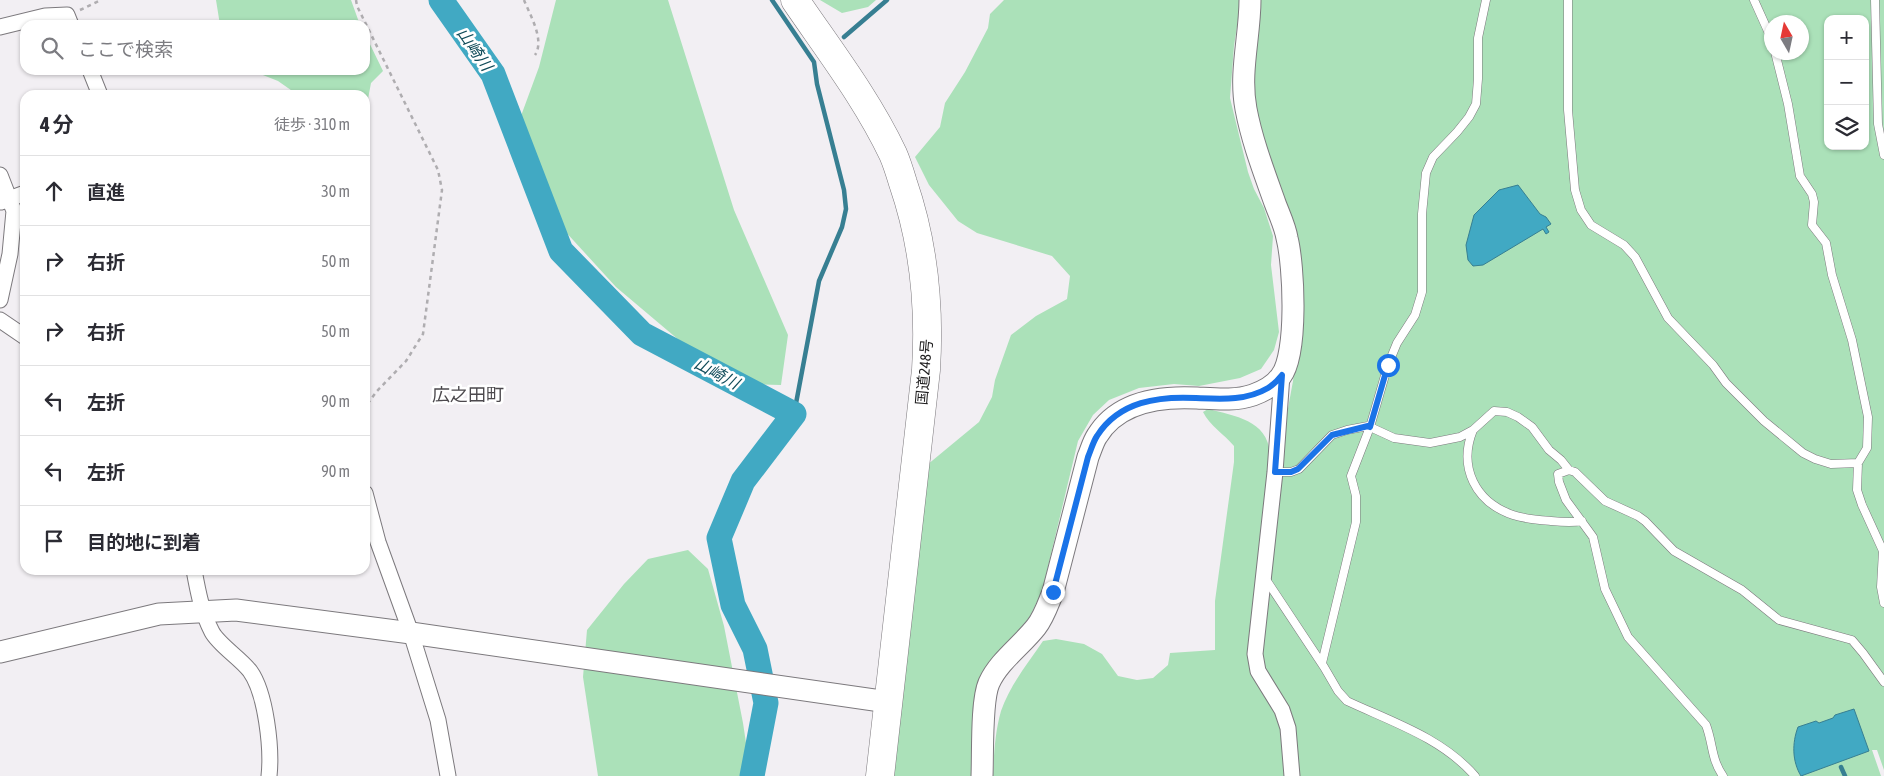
<!DOCTYPE html>
<html lang="ja">
<head>
<meta charset="utf-8">
<style>
  body { margin:0; font-family:"Asap Condensed","Noto Sans JP",sans-serif; background:#f2f2f3; color:#2b2b33 }
  .controls { position:absolute; right:15px; top:15px; display:grid; overflow:hidden; border-radius:10px; box-shadow:0 1px 4px #0004 }
  .controls button { width:45px; height:45px; display:grid; place-items:center; padding:0; border:0; border-bottom:1px solid #e1e1e2; background:#fff; color:#2b2b33; font:25px sans-serif }
  .compass { position:absolute; left:1764px; top:15px; width:45px; height:45px; border-radius:50%; background:#fff; box-shadow:0 1px 4px #0004; rotate:351deg }
  .stop { position:absolute; width:15px; height:15px; margin:-11px; border:4px solid #1a73e8; border-radius:50%; background:#fff }
  .stop.end { background:#1a73e8; border-color:#fff; box-shadow:0 1px 5px #0008 }
  .list { margin:0; padding:0; list-style:none }
  h2 { display:flex; justify-content:space-between; align-items:center; height:65px; margin:0; padding:0 20px; font-size:21px }
  h2 small { font-size:16px; font-weight:400; color:#7c7c81 }
  .list li { display:grid; grid-template-columns:32px 1fr auto; gap:15px; align-items:center; box-sizing:border-box; height:70px; padding:0 20px; border-top:1px solid #e1e1e2 }
  .list b { display:block; font-size:19px; white-space:nowrap }
  .list em { font-size:16px; font-style:normal; color:#7c7c81 }
  .icon { flex:none; width:28px; height:28px; fill:none; stroke:currentColor; stroke-width:2; stroke-linecap:round; stroke-linejoin:round }
  .map { position:relative; flex:none; width:1884px; height:776px; overflow:hidden }
  .search { position:absolute; background:#fff; box-shadow:0 1px 4px #0004; left:20px; top:20px; width:350px; height:55px; display:flex; align-items:center; gap:12px; box-sizing:border-box; padding:0 18px; border-radius:15px; color:#7c7c81; font-size:19px }
  .panel { position:absolute; background:#fff; box-shadow:0 1px 4px #0004; left:20px; top:90px; width:350px; height:485px; border-radius:15px }
  .map>svg:first-child { display:block }
  .green { fill:#abe1b9; fill-rule:evenodd }
  .water { fill:#41a9c3; stroke:#377f92 }
  .lines { fill:none; stroke-linecap:round; stroke-linejoin:round }
  .stream { stroke:#377f92; stroke-width:4.5 }
  .river { stroke:#41a9c3; stroke-width:25 }
  .lane-casing { stroke:#7c797d; stroke-width:9 }
  .street-casing { stroke:#7c797d; stroke-width:17 }
  .secondary-casing { stroke:#7c797d; stroke-width:23 }
  .highway-casing { stroke:#7c797d; stroke-width:29 }
  .path { stroke:#afadb0; stroke-width:2.5; stroke-dasharray:4 4; stroke-linecap:butt }
  .lane { stroke:#fff; stroke-width:8 }
  .street { stroke:#fff; stroke-width:15 }
  .secondary { stroke:#fff; stroke-width:21 }
  .highway { stroke:#fff; stroke-width:28 }
  .route { stroke:#1a73e8; stroke-width:6 }
  .labels { text-anchor:middle; dominant-baseline:central; stroke-width:5; stroke-linejoin:round; paint-order:stroke }
  .street-label { font-size:15px; fill:#1f1e1f; stroke:#fff }
  .water-label { font-size:16px; font-style:italic; fill:#114c5a; stroke:#fff }
  .quarter-label { font-size:18px; fill:#4c494d; stroke:#fff }
</style>
</head>
<body>
<div class="map">
<svg width="1884" height="776" viewBox="0 0 1884 776">
  <rect width="100%" height="100%" fill="#f2eff3"/>
  <path class="green" d="M216,0H351L360,25H220Z
    M556,0H668L734,210L788,335L781,385L731,384L616,287L563,229L511,143L539,67Z
    M820,0H876L868,7L842,13Z
    M1004,0H1241L1234,46L1230,98L1248,172L1254,189L1264,208L1273,236L1271,265L1279,332L1274,350L1261,369L1240,378L1199,386L1174,384L1139,388L1109,400L1093,415L1078,441L1042,592L1029,618L995,659L974,768L971,776H892L927,465L979,422L992,397L995,380L1011,335L1036,316L1067,299L1070,276L1052,256L977,233L958,221L929,185L915,157L940,127L945,103L965,72L988,28L990,14Z
    M1258,0H1884V770L1877,750H1872L1881,776H1295L1259,658L1280,452L1293,381L1299,329L1253,90ZM1828,19H1865V146H1828ZM1772,22H1802V52H1772Z
    M365,34L383,71L371,83L368,99L365,101V95H298L278,81L250,70H365Z
    M1208,409C1235,416 1267,420 1270,453L1251,653L1279,713L1287,776H993C994,754 995,732 1001,711C1010,685 1028,663 1043,641L1056,639L1084,644L1102,654L1118,676L1137,680L1153,678L1168,665L1170,653L1215,650V601L1234,462V446C1224,434 1210,426 1203,412Z
    M688,550L708,569L724,626L743,723L751,776H598L583,677L587,630L624,584L648,559Z"/>
  <path class="water" d="M1518,185L1540,214L1546,217L1551,224L1546,227L1549,232L1546,234L1543,229L1483,265L1473,266L1468,260L1466,245L1474,215L1499,190Z
    M1854,709L1869,751L1801,776C1792,761 1792,743 1798,727L1816,721L1819,723L1833,718L1835,715Z"/>
  <g class="lines">
    <path class="stream" d="M772,0L814,62L817,84L844,190L846,209L842,227L819,281L794,414
      M844,37L887,0
      M1841,767L1845,776"/>
    <path class="river" d="M441,0L493,74L561,251L642,334L794,414L743,481L719,538L733,605L755,649L766,703L752,776"/>
    <defs>
      <path id="lane" d="M1568,0V110L1575,190L1581,210L1591,225L1624,245L1635,257L1668,318L1713,365L1726,383L1764,421L1803,453L1815,459L1831,464L1858,463
        M1754,0L1772,40
        M1875,0L1878,124L1884,155
        M1775,52L1788,104L1800,176L1812,194L1814,202L1812,225L1826,243L1832,275L1852,340L1868,417L1867,448L1858,463L1857,490L1862,505L1883,551L1881,587L1884,603
        M1473,430C1458,467 1475,502 1513,515C1525,519 1539,520 1551,521C1561,522 1572,523 1582,521
        M1569,470L1558,474L1559,482L1566,500L1593,537L1605,589L1628,637L1706,725C1713,743 1711,759 1723,776
        M1275,472H1291L1299,469L1332,435L1347,430L1368,426L1394,438L1430,443L1460,437L1473,430L1494,411L1507,412L1518,417L1532,427L1549,450L1561,460L1569,470L1575,472L1605,501L1638,516L1645,521L1674,551L1742,590L1779,620L1852,640L1863,653L1884,682
        M1265,578L1324,667L1338,691L1347,701C1392,722 1442,738 1475,776
        M1322,663L1356,522V496L1351,476L1370,427L1388,365L1397,343L1415,315L1422,292V214L1426,173L1433,157L1457,132L1469,117L1476,104L1478,79V38L1486,0"/>
      <path id="street" d="M0,27L45,16L67,15L71,25
        M90,70L100,95
        M0,175L14,211L10,254L0,300
        M1,202L25,193
        M0,320L25,337
        M1282,375L1275,472L1255,654L1258,671L1282,710L1288,728L1292,776
        M365,493L378,542L411,633L438,720L448,776
        M194,570C198,592 202,613 212,632C219,645 240,658 250,671C266,693 272,749 269,776"/>
      <path id="secondary" d="M0,652L159,614L236,610L411,633L888,702
        M982,776C983,754 981,701 989,683C999,661 1021,646 1036,627C1044,617 1048,604 1053,592L1088,457C1091,450 1093,442 1097,436C1118,401 1160,396 1197,398C1216,399 1236,401 1253,395C1264,391 1274,386 1281,376C1298,354 1294,266 1287,238C1285,226 1279,214 1275,203C1264,172 1252,141 1246,109C1239,73 1250,36 1250,0"/>
      <path id="highway" d="M795,0C829,50 867,99 893,154C897,163 900,173 903,183C924,244 930,306 926,370L880,776"/>
    </defs>
    <use href="#lane" class="lane-casing"/>
    <use href="#street" class="street-casing"/>
    <use href="#secondary" class="secondary-casing"/>
    <use href="#highway" class="highway-casing"/>
    <path class="path" d="M356,0L357,6L438,170L442,190L423,334L406,361L377,391L365,407
      M524,0C530,15 545,40 535,55
      M80,10L101,0"/>
    <use href="#lane" class="lane"/>
    <use href="#street" class="street"/>
    <use href="#secondary" class="secondary"/>
    <use href="#highway" class="highway"/>
  </g>
  <g class="lines">
    <path class="route" d="M1053,592L1088,457C1091,450 1093,442 1097,436C1119,401 1159,396 1196,398C1221,399 1246,401 1268,388C1273,385 1278,380 1282,375L1275,472H1291L1298,469L1332,435L1368,426L1370,427L1388,365"/>
  </g>
  <g class="labels">
    <g class="street-label">
      <text transform="translate(924 372) rotate(-85)">国道248号</text>
    </g>
    <g class="water-label">
      <text transform="translate(475 49) rotate(55)">山崎川</text>
      <text transform="translate(717 373) rotate(28)">山崎川</text>
    </g>
    <g class="quarter-label">
      <text x="468" y="394">広之田町</text>
    </g>
  </g>
</svg>
<div class="controls">
<button>+</button>
<button>−</button>
<button><svg class="icon" aria-label="layers" viewBox="0 0 24 24"><path d="M12 4l9 5-9 5-9-5zM3 14l9 5 9-5"/></svg></button>
</div>
<svg class="compass" viewBox="-18 -18 36 36"><path d="M0-13l5 13h-10z" fill="#e53935"/><path d="M0 13l5-13h-10z" fill="#7c7c81"/></svg>
<div class="stop" style="left:1388px;top:365px"></div>
<div class="stop end" style="left:1053px;top:592px"></div>
<div class="search"><svg class="icon" aria-label="search" viewBox="0 0 24 24"><circle cx="10" cy="10" r="6"/><path d="M15 15l6 6"/></svg>ここで検索</div>
<section class="panel">
<h2>4 分<small>徒歩 · 310 m</small></h2>
<ul class="list">
<li><svg class="icon" aria-label="ahead" viewBox="0 0 24 24"><path d="M12 20V5M6 11l6-6 6 6"/></svg><div><b>直進</b></div><em>30 m</em></li>
<li><svg class="icon" aria-label="right" viewBox="0 0 24 24"><path d="M7 20v-9h11M14 6l5 5-5 5"/></svg><div><b>右折</b></div><em>50 m</em></li>
<li><svg class="icon" aria-label="right" viewBox="0 0 24 24"><path d="M7 20v-9h11M14 6l5 5-5 5"/></svg><div><b>右折</b></div><em>50 m</em></li>
<li><svg class="icon" aria-label="left" viewBox="0 0 24 24"><path d="M17 20v-9H6M10 6l-5 5 5 5"/></svg><div><b>左折</b></div><em>90 m</em></li>
<li><svg class="icon" aria-label="left" viewBox="0 0 24 24"><path d="M17 20v-9H6M10 6l-5 5 5 5"/></svg><div><b>左折</b></div><em>90 m</em></li>
<li><svg class="icon" aria-label="arrive" viewBox="0 0 24 24"><path d="M6 21V4h12l-3 4 3 4H6"/></svg><div><b>目的地に到着</b></div></li>
</ul>
</section>
</div>
</body>
</html>
